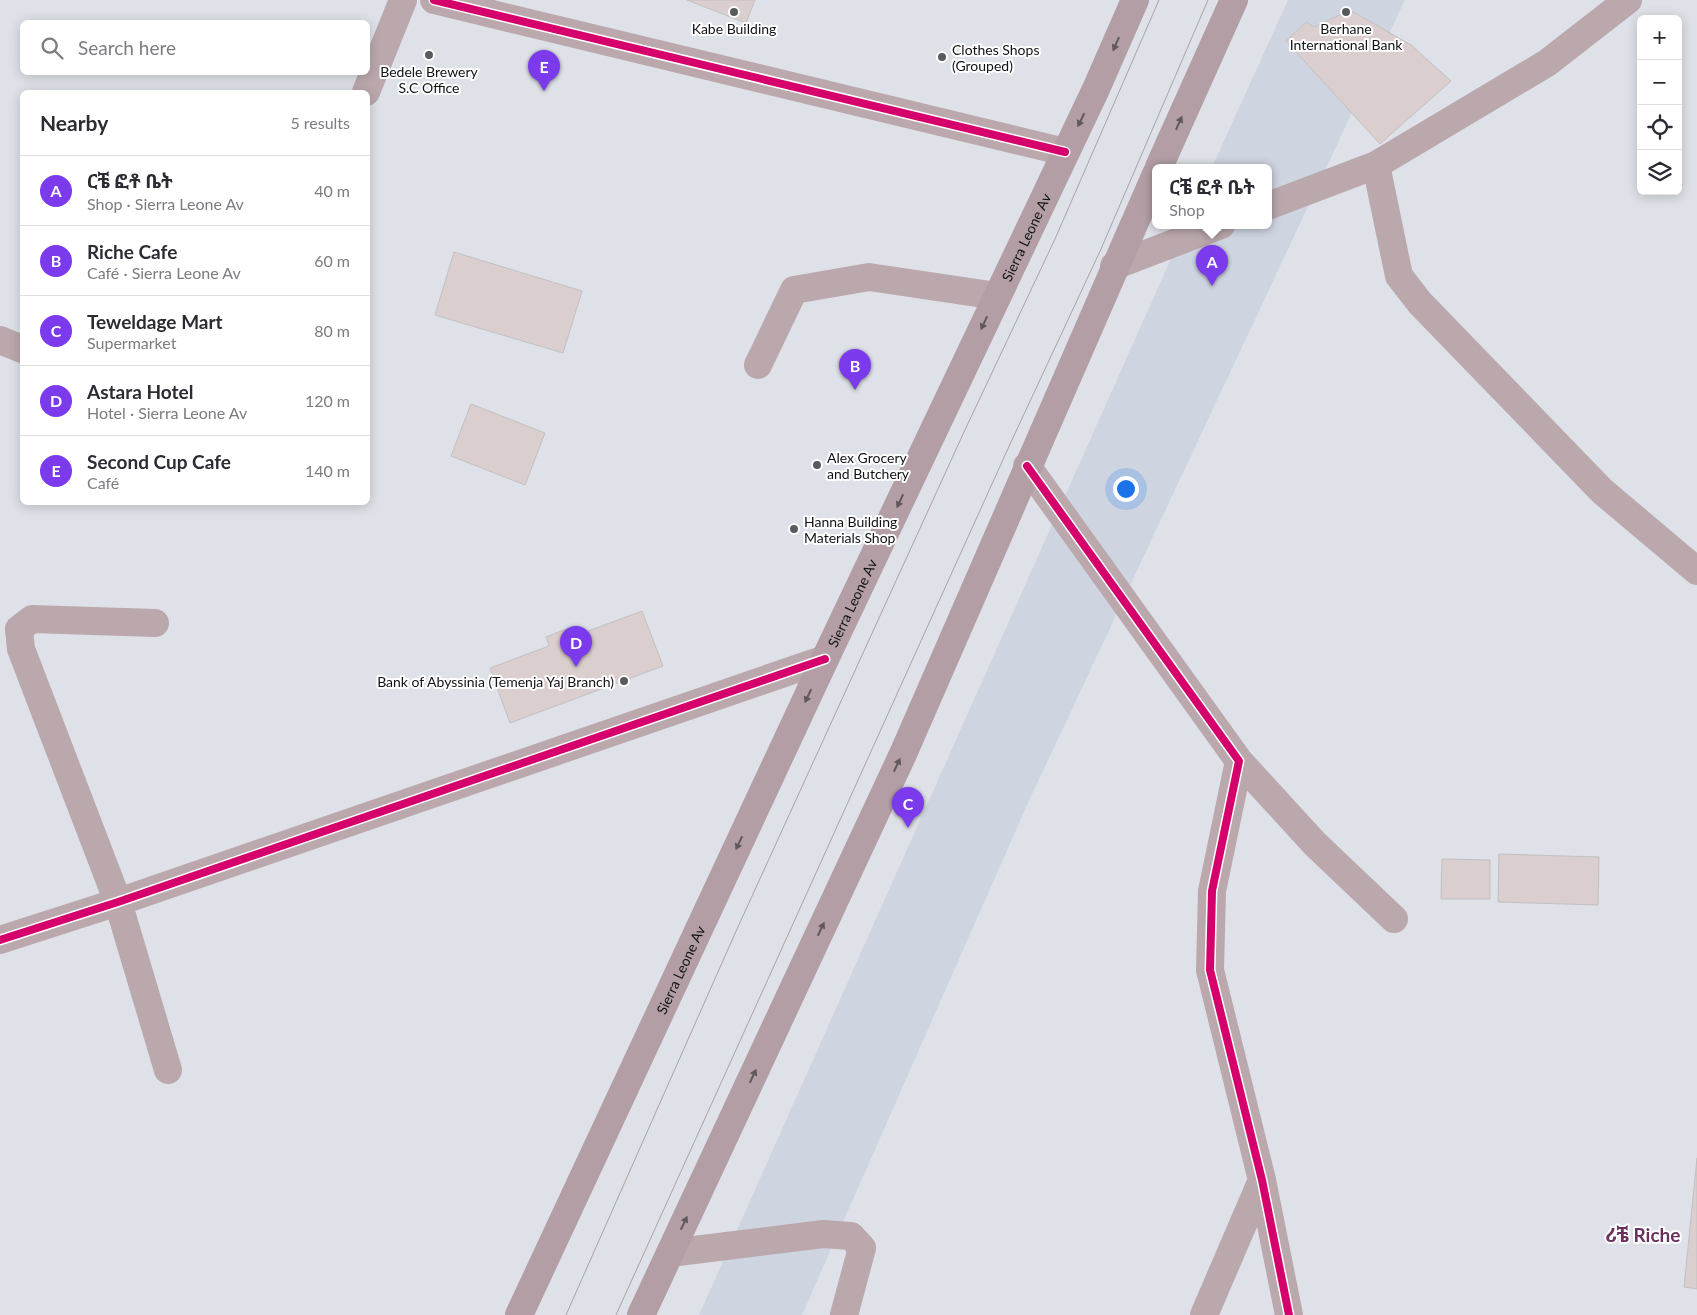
<!DOCTYPE html>
<html lang="en">
<head>
<meta charset="utf-8">
<style>
  body { margin:0; font-family:Lato,"Noto Sans Ethiopic",sans-serif; background:#f7f7f7; color:#2b2b33 }
  .controls { position:absolute; right:15px; top:15px; display:grid; overflow:hidden; border-radius:8px; box-shadow:0 2px 12px #0003 }
  .controls button { width:45px; height:45px; display:grid; place-items:center; padding:0; border:0; border-bottom:1px solid #e1e1e2; background:#fff; color:#2b2b33; font:25px sans-serif }
  .you { position:absolute; left:1125px; top:488px; width:18px; height:18px; margin:-12px; border:4px solid #fff; border-radius:50%; background:#1a73e8; box-shadow:0 0 0 8px #1a73e833 }
  .badge { display:grid; place-items:center; width:32px; height:32px; border-radius:50%; background:#7c3aed; color:#fff; font-size:16px; font-weight:700 }
  .pin { position:absolute; translate:-50% -41px; filter:drop-shadow(0 1px 2px #0008) }
  .pin::after { content:''; position:absolute; top:26px; width:18px; height:15px; background:inherit; clip-path:polygon(0 0,100% 0,50% 100%) }
  .popup { position:absolute; left:1152px; top:164px; width:120px; height:65px; box-sizing:border-box; display:grid; place-content:center; border-radius:8px; background:#fff; filter:drop-shadow(0 1px 4px #0005); font-size:16px; white-space:nowrap; color:#7c7c81 }
  .popup b { font-size:19px; color:#2b2b33 }
  .popup::after { content:''; position:absolute; left:50%; top:100%; margin-left:-10px; border:10px solid transparent; border-top-color:#fff }
  .list { margin:0; padding:0; list-style:none }
  h2 { display:flex; justify-content:space-between; align-items:center; height:65px; margin:0; padding:0 20px; font-size:21px }
  h2 small { font-size:16px; font-weight:400; color:#7c7c81 }
  .list li { display:grid; grid-template-columns:32px 1fr auto; gap:15px; align-items:center; box-sizing:border-box; height:70px; padding:0 20px; border-top:1px solid #e1e1e2 }
  .list b { display:block; font-size:19px; white-space:nowrap }
  .list p { margin:0; font-size:16px; white-space:nowrap; color:#7c7c81 }
  .list em { font-size:16px; font-style:normal; color:#7c7c81 }
  .icon { flex:none; width:28px; height:28px; fill:none; stroke:currentColor; stroke-width:2; stroke-linecap:round; stroke-linejoin:round }
  .map { position:relative; flex:none; width:1697px; height:1315px; overflow:hidden }
  .search { position:absolute; background:#fff; box-shadow:0 2px 12px #0003; left:20px; top:20px; width:350px; height:55px; display:flex; align-items:center; gap:12px; box-sizing:border-box; padding:0 18px; border-radius:8px; color:#7c7c81; font-size:19px }
  .panel { position:absolute; background:#fff; box-shadow:0 2px 12px #0003; left:20px; top:90px; width:350px; height:415px; border-radius:8px }
  .map>svg:first-child { display:block }
  .built { fill:#ced5e1 }
  .building { fill:#dbcece; stroke:#c1c0c2 }
  .lines { fill:none; stroke-linecap:round; stroke-linejoin:round }
  .minor { stroke:#baa8ac; stroke-width:28 }
  .major { stroke:#b29ea4; stroke-width:28 }
  .tram { stroke:#a9a3a6; stroke-width:1 }
  .cycleway-casing { stroke:#fff; stroke-width:11 }
  .cycleway { stroke:#d6006c; stroke-width:8 }
  .oneway { fill:#61585c }
  .poi-dot { fill:#585a5e; stroke:#fff; stroke-width:2 }
  .labels { text-anchor:middle; dominant-baseline:central; stroke-width:4; stroke-linejoin:round; paint-order:stroke }
  .poi-label { font-size:14px; fill:#101215; stroke:#fff }
  .street-label { font-size:14px; fill:#101215; stroke:#fff }
  .district-label { font-size:19px; font-weight:bold; fill:#69315d; stroke:#fff }
</style>
</head>
<body>
<div class="map">
<svg width="1697" height="1315" viewBox="0 0 1697 1315">
  <rect width="100%" height="100%" fill="#dee1e7"/>
  <path class="built" d="M1288,0H1405L1027,805L802,1315H699L1186,225H1268V167H1212Z"/>
  <path class="building" d="M687,0H755L746,23Z
    M1350,10L1411,45L1451,81L1380,144L1286,41L1306,22L1314,27Z
    M454,252L582,291L563,353L435,315Z
    M471,404L545,433L525,485L451,456Z
    M642,611L663,666L510,723L490,668L549,646L546,637L569,628L572,637Z
    M1499,854L1599,857L1598,905L1498,902Z
    M1442,859L1490,860V899H1441Z
    M1697,1158V1289L1684,1287Z"/>
  <g class="lines">
    <path class="minor" d="M434,0L1065,152
      M366,92L403,0
      M1376,165L1399,276L1420,303L1602,491L1697,571
      M1268,206L1376,165L1547,63L1628,0
      M1114,266L1221,225
      M0,340L22,349
      M758,365L794,290L869,277L997,296
      M1027,466L1239,761L1212,891L1210,970L1262,1180L1289,1315
      M155,623L32,619L19,629L21,649L118,902L168,1070
      M1239,761L1315,844L1394,919
      M0,940L118,902L825,659
      M670,1253L823,1234L851,1236L862,1248L844,1315
      M1204,1315L1262,1180"/>
    <g class="major">
      <path d="M1159,167L1234,0"/>
      <path id="s1" d="M519,1315L825,659L1096,89L1135,0"/>
      <path d="M641,1315L903,754L1156,174"/>
    </g>
    <path class="tram" d="M566,1315L737,929L964,432L1055,239L1159,0
      M616,1315L1011,442L1101,249L1208,0"/>
    <defs>
      <path id="cycleway" d="M434,0L1065,152
        M1027,466L1239,761L1212,891L1210,970L1262,1180L1289,1315
        M0,940L118,902L825,659"/>
    </defs>
    <use href="#cycleway" class="cycleway-casing"/>
    <use href="#cycleway" class="cycleway"/>
  </g>
  <defs><path id="oneway-solid" d="M-6-.8H1V-3.2L6.5 0L1 3.2V.8H-6Z" transform="scale(1.25)"/></defs>
  <g class="oneway">
    <use href="#oneway-solid" transform="translate(1116 44) rotate(114)"/>
    <use href="#oneway-solid" transform="translate(1081 120) rotate(116)"/>
    <use href="#oneway-solid" transform="translate(1179 123) rotate(-66)"/>
    <use href="#oneway-solid" transform="translate(984 323) rotate(115)"/>
    <use href="#oneway-solid" transform="translate(900 501) rotate(115)"/>
    <use href="#oneway-solid" transform="translate(808 696) rotate(115)"/>
    <use href="#oneway-solid" transform="translate(897 765) rotate(-65)"/>
    <use href="#oneway-solid" transform="translate(739 843) rotate(115)"/>
    <use href="#oneway-solid" transform="translate(821 929) rotate(-65)"/>
    <use href="#oneway-solid" transform="translate(753 1076) rotate(-65)"/>
    <use href="#oneway-solid" transform="translate(684 1223) rotate(-65)"/>
  </g>
  <g class="poi-dot">
    <circle cx="734" cy="12" r="5"/>
    <circle cx="1346" cy="12" r="5"/>
    <circle cx="429" cy="55" r="5"/>
    <circle cx="942" cy="57" r="5"/>
    <circle cx="817" cy="465" r="5"/>
    <circle cx="794" cy="529" r="5"/>
    <circle cx="624" cy="681" r="5"/>
  </g>
  <g class="labels">
    <g class="poi-label">
      <text x="734" y="28">Kabe Building</text>
      <text x="1346" y="28">Berhane<tspan x="1346" dy="16">International Bank</tspan></text>
      <text x="952" y="49" text-anchor="start">Clothes Shops<tspan x="952" dy="16">(Grouped)</tspan></text>
      <text x="429" y="71">Bedele Brewery<tspan x="429" dy="16">S.C Office</tspan></text>
      <text x="827" y="457" text-anchor="start">Alex Grocery<tspan x="827" dy="16">and Butchery</tspan></text>
      <text x="804" y="521" text-anchor="start">Hanna Building<tspan x="804" dy="16">Materials Shop</tspan></text>
      <text x="614" y="681" text-anchor="end">Bank of Abyssinia (Temenja Yaj Branch)</text>
    </g>
    <g class="street-label">
      <text stroke="none"><textPath href="#s1" startOffset="1191">Sierra Leone Av</textPath></text>
      <text stroke="none"><textPath href="#s1" startOffset="786">Sierra Leone Av</textPath></text>
      <text stroke="none"><textPath href="#s1" startOffset="381">Sierra Leone Av</textPath></text>
    </g>
    <g class="district-label">
      <text x="1643" y="1234">ሪቼ Riche</text>
    </g>
  </g>
</svg>
<div class="controls">
<button>+</button>
<button>−</button>
<button><svg class="icon" aria-label="locate" viewBox="0 0 24 24"><circle cx="12" cy="12" r="6"/><path d="M12 2v4M12 18v4M2 12h4M18 12h4"/></svg></button>
<button><svg class="icon" aria-label="layers" viewBox="0 0 24 24"><path d="M12 4l9 5-9 5-9-5zM3 14l9 5 9-5"/></svg></button>
</div>
<div class="you"></div>
<div class="pin badge" style="left:1212px;top:286px">A</div>
<div class="popup"><b>ርቼ ፎቶ ቤት</b>Shop</div>
<div class="pin badge" style="left:855px;top:390px">B</div>
<div class="pin badge" style="left:908px;top:828px">C</div>
<div class="pin badge" style="left:576px;top:667px">D</div>
<div class="pin badge" style="left:544px;top:91px">E</div>
<div class="search"><svg class="icon" aria-label="search" viewBox="0 0 24 24"><circle cx="10" cy="10" r="6"/><path d="M15 15l6 6"/></svg>Search here</div>
<section class="panel">
<h2>Nearby<small>5 results</small></h2>
<ul class="list">
<li><span class="badge">A</span><div><b>ርቼ ፎቶ ቤት</b><p>Shop · Sierra Leone Av</p></div><em>40 m</em></li>
<li><span class="badge">B</span><div><b>Riche Cafe</b><p>Café · Sierra Leone Av</p></div><em>60 m</em></li>
<li><span class="badge">C</span><div><b>Teweldage Mart</b><p>Supermarket</p></div><em>80 m</em></li>
<li><span class="badge">D</span><div><b>Astara Hotel</b><p>Hotel · Sierra Leone Av</p></div><em>120 m</em></li>
<li><span class="badge">E</span><div><b>Second Cup Cafe</b><p>Café</p></div><em>140 m</em></li>
</ul>
</section>
</div>
</body>
</html>
